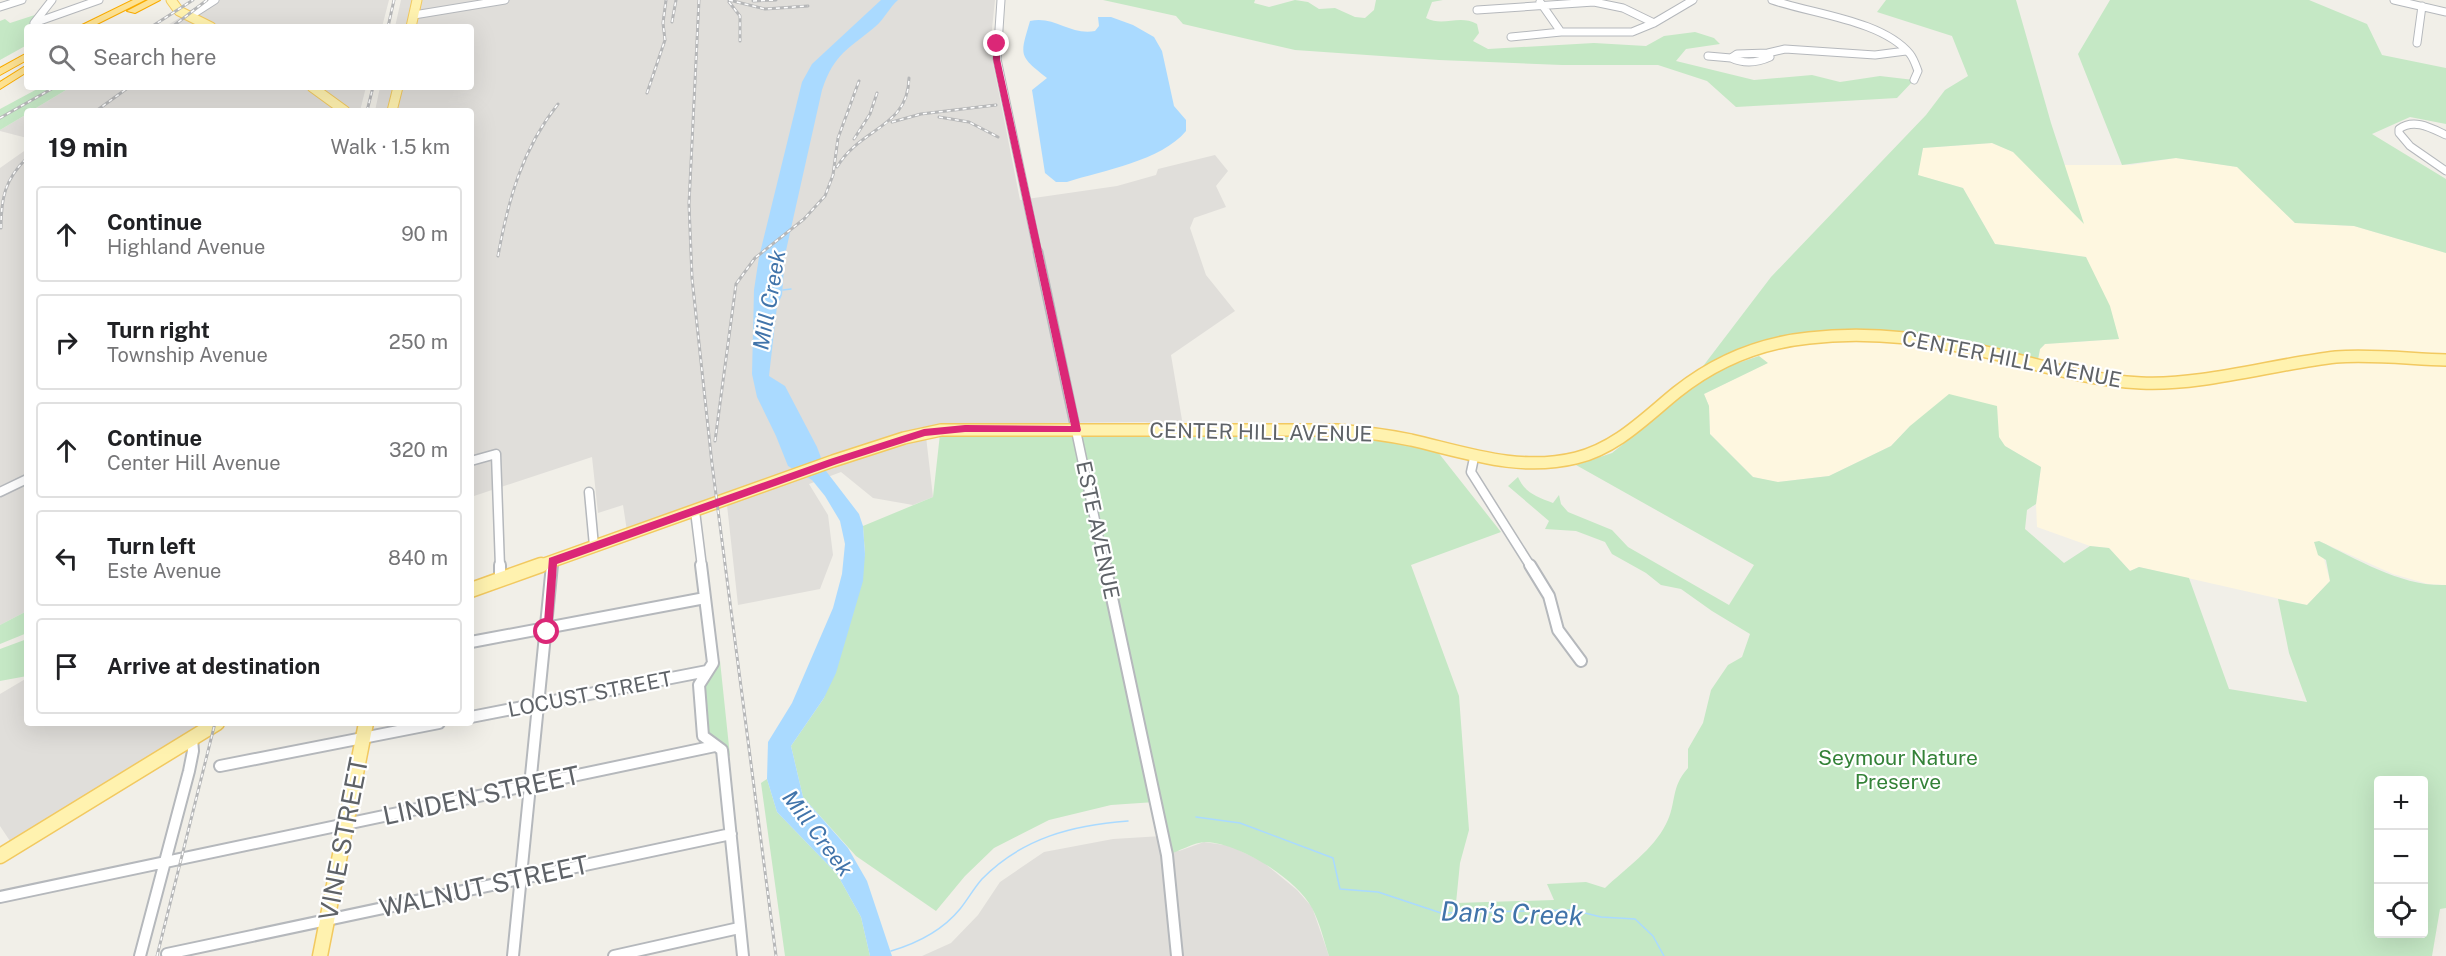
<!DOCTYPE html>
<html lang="en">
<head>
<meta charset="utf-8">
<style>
  body { margin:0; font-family:"Public Sans",sans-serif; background:#f6f6f6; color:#202124 }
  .controls { position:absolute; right:18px; bottom:18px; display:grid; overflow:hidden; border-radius:6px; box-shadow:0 6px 24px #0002 }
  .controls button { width:54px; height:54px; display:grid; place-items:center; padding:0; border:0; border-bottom:2px solid #e0e0e0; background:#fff; color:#202124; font:30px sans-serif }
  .stop { position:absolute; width:18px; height:18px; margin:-14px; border:4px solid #db2777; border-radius:50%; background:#fff }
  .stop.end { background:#db2777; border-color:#fff; box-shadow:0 2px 6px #0008 }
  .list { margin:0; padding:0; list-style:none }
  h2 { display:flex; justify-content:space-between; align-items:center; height:78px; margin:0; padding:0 24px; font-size:26px }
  h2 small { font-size:20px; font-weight:400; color:#757577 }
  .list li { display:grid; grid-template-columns:39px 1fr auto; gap:18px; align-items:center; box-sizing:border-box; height:96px; margin:0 12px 12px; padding:0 12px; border:2px solid #e0e0e0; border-radius:6px }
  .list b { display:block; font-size:22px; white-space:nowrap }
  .list p { margin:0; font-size:20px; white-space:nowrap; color:#757577 }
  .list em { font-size:20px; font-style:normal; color:#757577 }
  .icon { flex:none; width:33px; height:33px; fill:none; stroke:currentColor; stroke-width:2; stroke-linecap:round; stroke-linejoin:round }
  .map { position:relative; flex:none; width:2446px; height:956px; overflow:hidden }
  .search { position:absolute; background:#fff; box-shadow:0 6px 24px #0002; left:24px; top:24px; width:450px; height:66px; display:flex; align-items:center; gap:15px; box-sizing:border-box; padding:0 21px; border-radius:6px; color:#757577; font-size:22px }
  .panel { position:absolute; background:#fff; box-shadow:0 6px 24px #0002; left:24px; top:108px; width:450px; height:618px; border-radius:6px }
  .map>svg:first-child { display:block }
  .commercial { fill:#fef7e0 }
  .industrial { fill:#e0deda }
  .green { fill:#c5e8c5; fill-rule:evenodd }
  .water { fill:#aadaff }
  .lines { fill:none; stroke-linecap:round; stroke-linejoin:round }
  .stream { stroke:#aadaff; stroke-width:1.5 }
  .minor-far2-casing { stroke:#b5b8bc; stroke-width:9 }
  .minor-far1-casing { stroke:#b5b8bc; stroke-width:11 }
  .minor-casing { stroke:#b5b8bc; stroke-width:14 }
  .major-far2-casing { stroke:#f2c960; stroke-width:11 }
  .major-far1-casing { stroke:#f2c960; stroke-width:14 }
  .major-casing { stroke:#f2c960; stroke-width:17 }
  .highway-casing { stroke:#f9ab00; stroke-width:2 }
  .minor-far2 { stroke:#fff; stroke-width:7 }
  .minor-far1 { stroke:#fff; stroke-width:8 }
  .minor { stroke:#fff; stroke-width:10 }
  .major-far2 { stroke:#fff2af; stroke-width:9 }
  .major-far1 { stroke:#fff2af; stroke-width:11 }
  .major { stroke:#fff2af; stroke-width:14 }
  .highway { fill:#fde293; fill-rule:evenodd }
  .rail-casing { stroke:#b6b7b8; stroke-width:3 }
  .rail { stroke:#fff; stroke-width:1.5; stroke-dasharray:4; stroke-linecap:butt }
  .route { fill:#db2777 }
  .labels { text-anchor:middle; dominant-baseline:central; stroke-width:4.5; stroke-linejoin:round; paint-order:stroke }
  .street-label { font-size:21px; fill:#5f6368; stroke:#fff }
  .park-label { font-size:21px; fill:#348238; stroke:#fff }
  .water-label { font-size:22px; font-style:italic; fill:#4174aa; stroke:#fff }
  .near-street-label { font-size:26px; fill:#5f6368; stroke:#fff }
  .near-water-label { font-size:27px; font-style:italic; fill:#4174aa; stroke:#fff }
</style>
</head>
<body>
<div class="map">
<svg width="2446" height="956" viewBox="0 0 2446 956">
  <rect width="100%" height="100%" fill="#f1efe8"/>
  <path class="commercial" d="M1992,143L2044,165H2131L2176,158L2238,167L2295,223L2354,226L2446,253V585L2428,584L2393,574L2319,541L2330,581L2307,605L2139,567L2130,571L2109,548L2090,546L2037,527L2036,504L2041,467L2005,446L1998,437L1997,406L1910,426L1891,446L1829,476L1777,482L1753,477L1710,434L1709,406L1704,394L1767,363L1759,356L1757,349L1861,334L2037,364L2040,349L2045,344L2119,339L2086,257L1995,244L1963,188L1917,175L1923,148Z"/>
  <path class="industrial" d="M211,0H389L382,27H164Z
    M401,0H995L990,48L1020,200L1117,186L1156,175L1158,169L1215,155L1228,171L1216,186L1226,207L1194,218L1190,228L1206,275L1235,311L1171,355L1183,426L1145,422L952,424L925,428L933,497L913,505L873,498L841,472L809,484L828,515L833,555L820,589L738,605L726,496L627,531L623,505L598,513L592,457L471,497V111H375L380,87H471V27H395Z
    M71,87H366L360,111H31Z
    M27,114V138L0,131V130Z
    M27,149V611L0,625V168Z
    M27,678V723H207L12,844L0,826V694Z
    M1162,836L1179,851L1204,842L1231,846L1263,862L1297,890L1312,907L1329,956H922L951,943L978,915L1000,882L1044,852L1113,839Z"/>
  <path class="green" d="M1103,0H1255L1254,3L1269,7L1295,0L1308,2L1319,9L1335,8L1355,17L1365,18L1374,10L1376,0H1443L1432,2L1426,18C1444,27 1459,14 1477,24L1479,33L1473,41L1488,49L1594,43L1646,46L1664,36L1695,32L1714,38L1720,44L1686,49L1676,61L1754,80L1812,75L1840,82L1880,76L1914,80L1897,98L1736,107L1707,81L1658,65H1562L1439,60L1295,50L1183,24L1176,16Z
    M1886,0H2016L2051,123L2084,224L2013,152L1992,143L1923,148L1918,175L1963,188L1995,244L2086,257L2110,306L2119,339L2045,344L2040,349L2037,365L1917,338L1784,341L1694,378L1771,277L1926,115L1945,90L1968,76L1952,36L1877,12Z
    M2110,0H2309L2367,24L2382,55L2446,68V124L2410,117L2372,134L2446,179V253L2354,226L2295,223L2237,167L2176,158L2122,165L2078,54Z
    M41,13L31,27H27V45L0,60V21L5,19L10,23Z
    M41,87H71L31,111H27V114L0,130V109Z
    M1759,356L1768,363L1704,394L1709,406L1710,434L1753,477L1778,482L1829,476L1891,446L1910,426L1949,394L1997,406L1999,437L2005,446L2041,467L2036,504L2027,510L2025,529L2064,563L2090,546L2109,548L2130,571L2139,567L2189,578L2229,689L2307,702L2289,653L2278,599L2307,605L2330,581L2326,560L2318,555L2314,542L2319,541C2357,559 2402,587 2446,585V908L2440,909L2432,956H1329C1324,941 1320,923 1312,908C1297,879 1239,843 1206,842C1194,842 1178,852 1167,855L1155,802L1111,805L1049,820L994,848L965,876L936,911L856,856L803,797L791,746L824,698L865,554L863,526L933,497L940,434H1343L1399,442L1437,451L1501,532L1411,565L1459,696L1469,830L1460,863L1456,903L1554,900L1547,884L1586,882L1605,888C1626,868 1653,850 1666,824C1677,803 1670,788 1688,768V749L1703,723L1711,690L1728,665L1742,657L1750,634L1712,611L1681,589L1661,585L1646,573L1612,554L1605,542L1576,531L1545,529L1549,521L1508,486L1518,477C1525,493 1537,497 1553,503L1559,495L1561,504L1568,512L1612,530L1628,547L1729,605L1754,565L1576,465L1612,453L1706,377L1732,365ZM2378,780H2424V934H2378Z
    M27,611V633L0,644V625Z
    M27,639V676L0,681V649Z
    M720,661L730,756L709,743C701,709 689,686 720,661Z
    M767,779L777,812L837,874L861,917L870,956H785L761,783Z"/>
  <path class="water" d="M881,0H898C889,8 885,18 876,26C848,50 835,52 822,90L785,255L782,295L777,306L769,376L785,386L817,447L826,471L859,514L863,526L865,554L863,581L836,673L824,698L791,746L803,797L848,848L867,881L892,956H870L861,917L837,874L777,812L767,779L768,742L792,703L833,608L842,574L845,544L840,521L825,496L812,480L788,466L776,436L757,397L752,374L754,290L759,257L802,82L812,64Z
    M1098,17H1111L1133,25L1154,37L1162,51L1174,106L1186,120V131C1161,161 1104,170 1067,182H1056L1045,173L1032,90L1047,78C1018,55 1020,56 1030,21C1054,15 1071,36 1095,31L1099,26Z"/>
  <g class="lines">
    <path class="stream" d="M783,290L791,289
      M1196,817L1240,823L1333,858L1340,889L1378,892L1441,913L1573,910L1601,917L1635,919L1653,936L1664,956
      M891,951C918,943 942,931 960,909C968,899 974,888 982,879C1022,838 1073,825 1128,821"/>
    <defs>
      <path id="minor-far2" d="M1001,0L997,59L1038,253
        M1772,0C1812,14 1882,20 1910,54C1914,59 1916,66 1918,71L1914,80
        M2394,0L2446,12
        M1540,2L1561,32
        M0,7L22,0
        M1477,10L1594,2L1623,8L1654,23
        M414,15L505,0
        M190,16L215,0
        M34,23L99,0
        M34,23L52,0
        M1511,37L1561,32H1632L1654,23L1693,0
        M2417,43L2422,6
        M1768,53L1770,57C1757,63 1744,64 1731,58L1737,54Z
        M1768,53L1785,49L1875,55L1906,51
        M1708,56L1731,58
        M2446,135C2431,128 2414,118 2399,129V133L2410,146L2446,171"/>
      <path id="minor-far1" d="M1038,252L1105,567
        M1474,458L1471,472L1531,567
        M471,461L496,454L500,567
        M0,492L27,479
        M589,492L594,546
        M695,511L702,567
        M551,567L552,561"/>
      <path id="minor" d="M500,565V580
        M701,565L713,663L699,685L703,736L722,750L743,956
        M1105,565L1167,855L1177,956
        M1530,565L1549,596L1558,630L1581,661
        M471,642L705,598
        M471,717L707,671
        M220,766L439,723
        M0,897L715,746
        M167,954L731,834
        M140,956L189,771L193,751L192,739
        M513,956L552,565
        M614,956L739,928"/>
      <path id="major-far2" d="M171,0L179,11L211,27
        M411,27L417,0
        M312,87L345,111
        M392,111L398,87"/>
      <path id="major-far1" d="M536,567L833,461L904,438L941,430H1337C1362,432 1387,435 1411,440C1467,453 1519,472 1576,458C1617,448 1646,417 1677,392C1716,361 1760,343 1809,338C1874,330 1936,340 1999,355C2045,367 2093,381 2141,383C2202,386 2274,364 2336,357C2370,354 2411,359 2446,360"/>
      <path id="major" d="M471,590L541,565
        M0,856L217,723
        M320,956L366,723"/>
      <path id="highway" d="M133,0H145L91,27H78Z
        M148,0H160L135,13L127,11Z
        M27,53V60L0,75V68Z
        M27,65V72L0,89V82Z"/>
    </defs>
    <use href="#minor-far2" class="minor-far2-casing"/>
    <use href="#minor-far1" class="minor-far1-casing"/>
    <use href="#minor" class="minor-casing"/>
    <use href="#major-far2" class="major-far2-casing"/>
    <use href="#major-far1" class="major-far1-casing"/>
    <use href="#major" class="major-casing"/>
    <use href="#highway" class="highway-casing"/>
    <use href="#minor-far2" class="minor-far2"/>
    <use href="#minor-far1" class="minor-far1"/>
    <use href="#minor" class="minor"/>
    <use href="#major-far2" class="major-far2"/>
    <use href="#major-far1" class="major-far1"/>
    <use href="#major" class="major"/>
    <use href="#highway" class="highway"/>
    <defs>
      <path id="rail" d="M699,0L689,204L692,278L712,464L776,956
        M729,0L765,9L808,6
        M753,1L776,0
        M729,2L740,16V41
        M672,22L676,0
        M151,27L193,0
        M172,27L207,0
        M388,27L394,0
        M647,93L665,40L663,23L666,0
        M96,111L129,87
        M367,111L373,87
        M939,117L969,122L998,137
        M0,118L55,87
        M892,122L921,114L996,105
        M854,139L870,114L877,93
        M837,167C861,127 908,128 909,78
        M1,228C1,198 5,179 27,158
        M498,256C508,201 522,149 558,104
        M715,441L736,284L755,258L804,219L825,196L833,175L838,138L859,81
        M157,956L215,723"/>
    </defs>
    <use href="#rail" class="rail-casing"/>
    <use href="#rail" class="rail"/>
  </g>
  <path class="route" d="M997,42L1000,44V59L1081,430L1080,432H965L925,436L837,464L557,564L552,632L551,635H543L549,558L830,459L924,429L965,425L1071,426L993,59V44Z"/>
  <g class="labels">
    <g class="street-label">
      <text transform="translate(2012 359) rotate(11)">CENTER HILL AVENUE</text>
      <text transform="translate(1261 432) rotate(1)">CENTER HILL AVENUE</text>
      <text transform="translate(1098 530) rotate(78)">ESTE AVENUE</text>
      <text transform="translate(590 694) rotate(-11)">LOCUST STREET</text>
    </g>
    <g class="park-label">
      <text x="1898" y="757">Seymour Nature<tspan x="1898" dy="24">Preserve</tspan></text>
    </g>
    <g class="water-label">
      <text transform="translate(769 300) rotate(-80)">Mill Creek</text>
      <text transform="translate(818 833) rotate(53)">Mill Creek</text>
    </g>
    <g class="near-street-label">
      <text transform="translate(481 795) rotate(-12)">LINDEN STREET</text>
      <text transform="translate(343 839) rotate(-79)">VINE STREET</text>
      <text transform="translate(484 886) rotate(-12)">WALNUT STREET</text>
    </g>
    <g class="near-water-label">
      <text transform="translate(1512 913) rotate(2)">Dan’s Creek</text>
    </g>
  </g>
</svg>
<div class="controls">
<button>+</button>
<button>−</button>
<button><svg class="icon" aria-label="locate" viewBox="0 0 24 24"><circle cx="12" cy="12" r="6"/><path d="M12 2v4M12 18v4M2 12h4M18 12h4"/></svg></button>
</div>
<div class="stop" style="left:547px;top:632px"></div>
<div class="stop end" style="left:997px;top:44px"></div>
<div class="search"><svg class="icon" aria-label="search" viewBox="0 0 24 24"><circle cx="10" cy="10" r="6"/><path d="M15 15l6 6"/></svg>Search here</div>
<section class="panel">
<h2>19 min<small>Walk · 1.5 km</small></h2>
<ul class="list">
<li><svg class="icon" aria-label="ahead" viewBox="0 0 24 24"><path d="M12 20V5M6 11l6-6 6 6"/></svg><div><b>Continue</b><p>Highland Avenue</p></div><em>90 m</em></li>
<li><svg class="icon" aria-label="right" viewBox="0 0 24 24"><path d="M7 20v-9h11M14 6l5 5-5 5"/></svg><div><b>Turn right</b><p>Township Avenue</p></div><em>250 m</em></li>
<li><svg class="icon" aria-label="ahead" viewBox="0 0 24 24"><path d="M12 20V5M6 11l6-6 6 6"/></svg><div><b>Continue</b><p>Center Hill Avenue</p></div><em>320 m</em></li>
<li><svg class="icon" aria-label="left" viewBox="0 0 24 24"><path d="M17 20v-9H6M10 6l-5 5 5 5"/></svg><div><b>Turn left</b><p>Este Avenue</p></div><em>840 m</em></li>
<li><svg class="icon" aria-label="arrive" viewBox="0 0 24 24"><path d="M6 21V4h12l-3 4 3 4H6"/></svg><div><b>Arrive at destination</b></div></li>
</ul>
</section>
</div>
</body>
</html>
